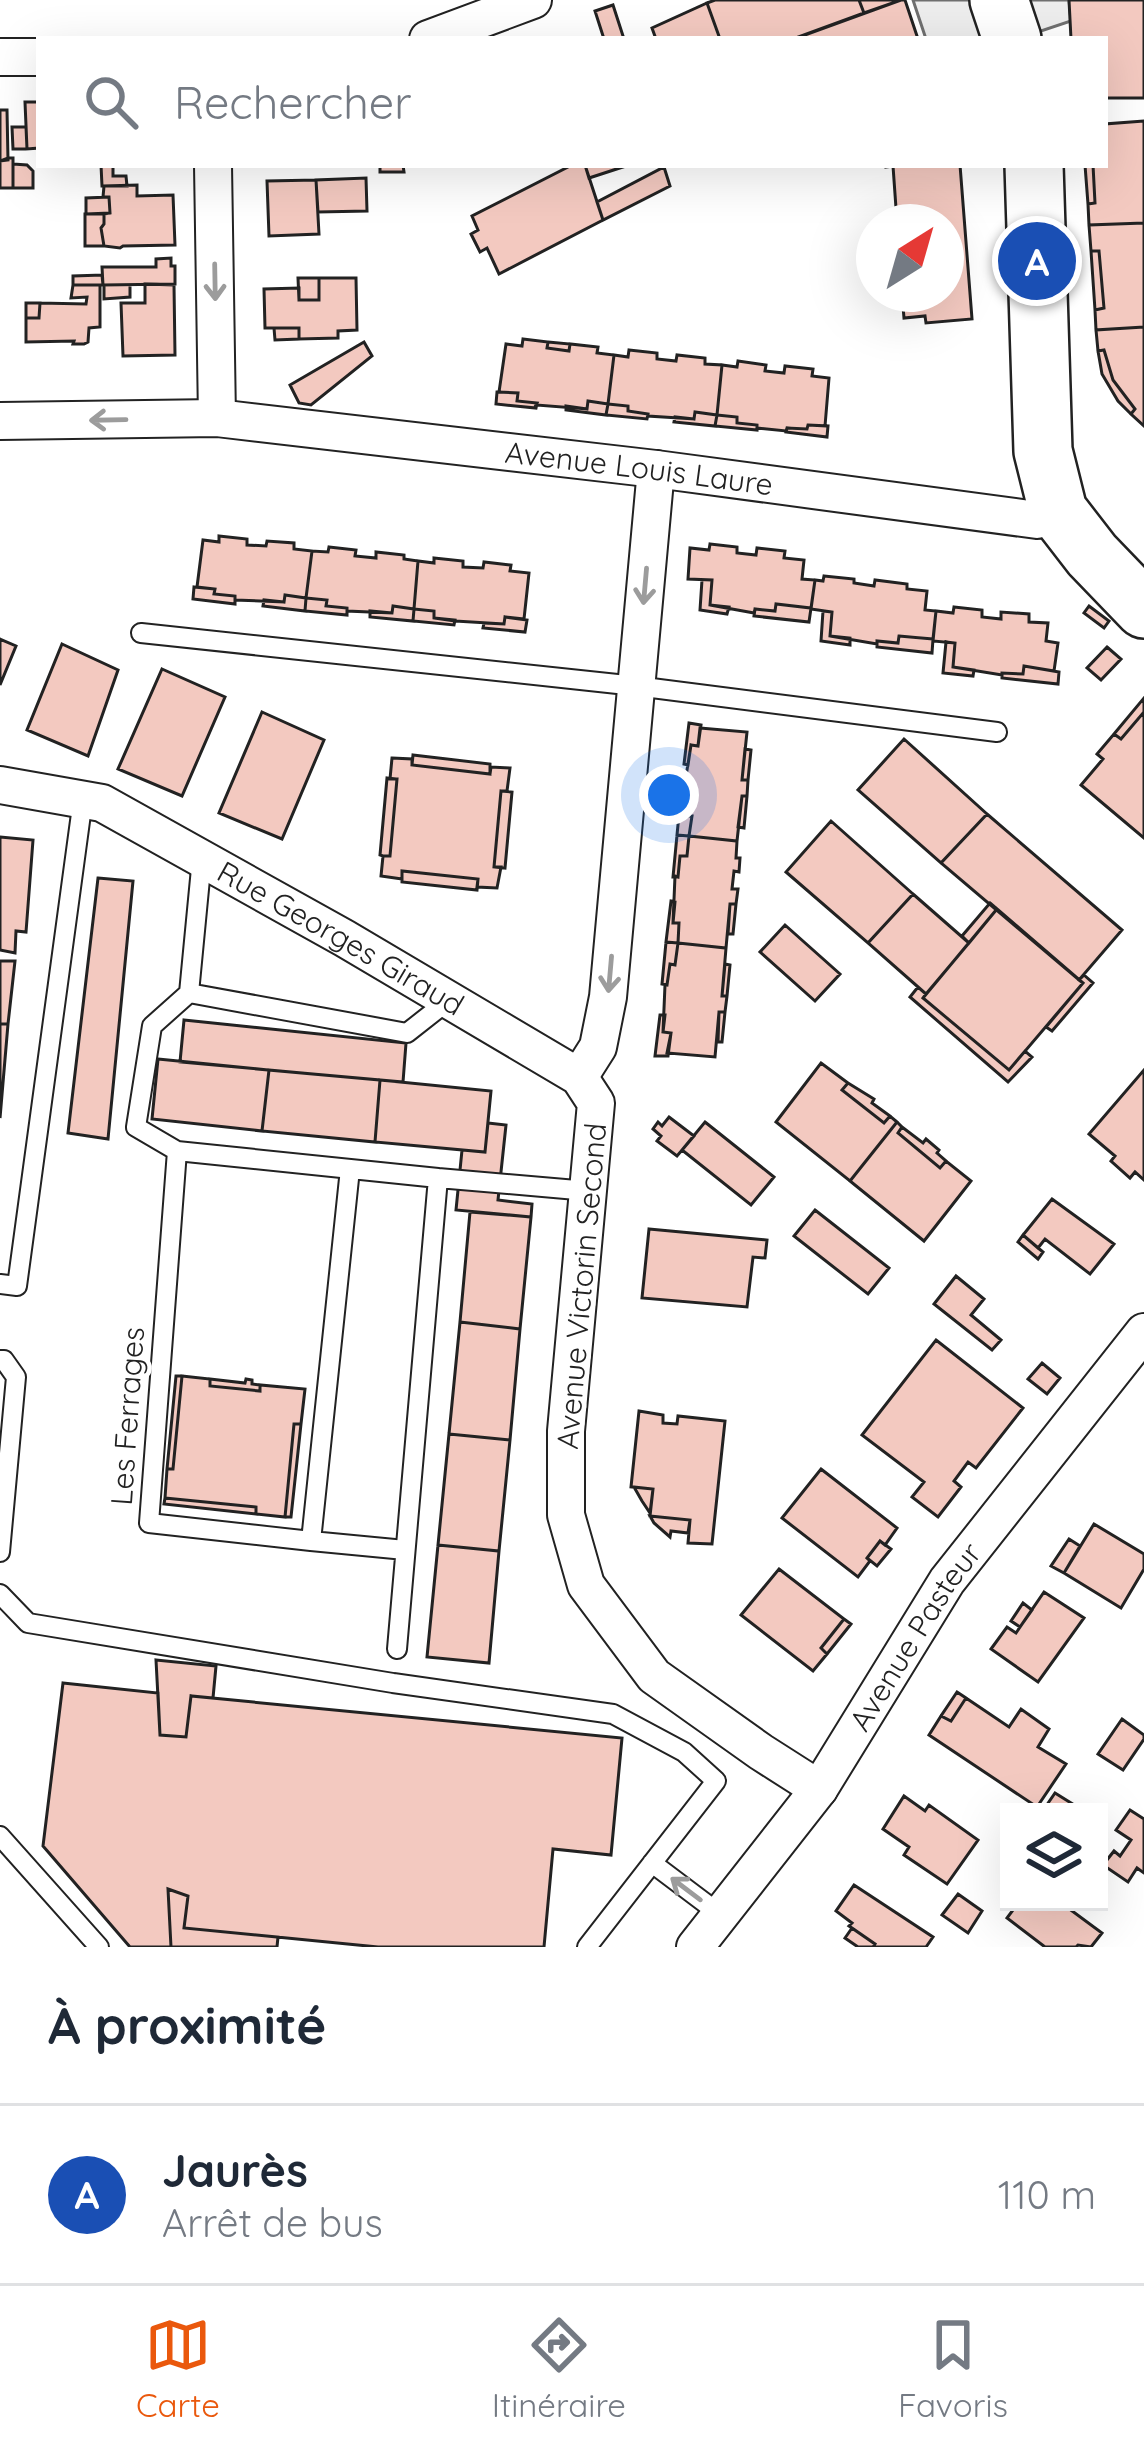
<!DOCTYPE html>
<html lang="fr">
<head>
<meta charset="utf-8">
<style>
  body { margin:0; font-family:Quicksand,sans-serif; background:#f2f2f3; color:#1f2937 }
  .controls { position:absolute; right:36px; bottom:36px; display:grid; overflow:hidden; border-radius:0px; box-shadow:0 12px 48px #0002 }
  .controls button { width:108px; height:108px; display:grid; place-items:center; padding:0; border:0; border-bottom:3px solid #e0e1e3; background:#fff; color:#1f2937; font:60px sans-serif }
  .compass { position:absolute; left:856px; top:204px; width:108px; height:108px; border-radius:50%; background:#fff; box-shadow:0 12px 48px #0002; rotate:37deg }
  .you { position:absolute; left:669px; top:795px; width:42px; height:42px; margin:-30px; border:9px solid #fff; border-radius:50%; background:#1a73e8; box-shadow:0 0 0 18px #1a73e833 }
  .badge { display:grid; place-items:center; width:78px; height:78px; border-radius:50%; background:#ea580c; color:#fff; font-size:39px; font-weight:700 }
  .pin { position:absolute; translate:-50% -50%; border:6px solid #fff; box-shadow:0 3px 12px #0006 }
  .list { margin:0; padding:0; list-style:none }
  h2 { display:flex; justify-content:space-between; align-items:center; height:156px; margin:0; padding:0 48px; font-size:51px }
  h2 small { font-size:39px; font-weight:400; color:#747a83 }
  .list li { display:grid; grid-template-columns:78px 1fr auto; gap:36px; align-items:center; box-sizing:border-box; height:180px; padding:0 48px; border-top:3px solid #e0e1e3 }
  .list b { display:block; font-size:45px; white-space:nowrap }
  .list p { margin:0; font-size:39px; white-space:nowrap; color:#747a83 }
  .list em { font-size:39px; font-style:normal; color:#747a83 }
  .icon { flex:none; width:66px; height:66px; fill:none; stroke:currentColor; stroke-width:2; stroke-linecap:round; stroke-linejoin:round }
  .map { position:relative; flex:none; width:1144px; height:1947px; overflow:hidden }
  .search { position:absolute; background:#fff; box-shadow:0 12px 48px #0002; left:36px; right:36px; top:36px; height:132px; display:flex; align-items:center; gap:30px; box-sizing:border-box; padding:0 42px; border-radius:0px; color:#747a83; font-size:45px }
  .sheet { height:336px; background:#fff }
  nav { display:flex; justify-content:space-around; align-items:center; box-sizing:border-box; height:168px; border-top:3px solid #e0e1e3; background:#fff; font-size:33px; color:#747a83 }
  nav a { display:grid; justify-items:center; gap:6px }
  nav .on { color:#ea580c }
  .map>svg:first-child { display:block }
  .parking { fill:#ededed; stroke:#6f6f6f; stroke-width:3 }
  .building { fill:#f3c9c0; stroke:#222; stroke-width:3 }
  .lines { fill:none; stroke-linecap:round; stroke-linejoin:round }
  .lane-casing { stroke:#222; stroke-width:22 }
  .street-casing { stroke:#222; stroke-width:40 }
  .primary-casing { stroke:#222; stroke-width:62 }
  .lane { stroke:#fff; stroke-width:18 }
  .street { stroke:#fff; stroke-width:36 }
  .primary { stroke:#fff; stroke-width:57 }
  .oneway { stroke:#9c9c9c }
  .labels { text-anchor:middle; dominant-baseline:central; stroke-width:9; stroke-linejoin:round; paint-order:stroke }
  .street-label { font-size:30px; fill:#222; stroke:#fff }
</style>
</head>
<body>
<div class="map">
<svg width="1144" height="1947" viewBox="0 0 1144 1947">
  <rect width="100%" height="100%" fill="#fff"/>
  <path class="parking" d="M913,0H1069L1071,21L1017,39H926Z"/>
  <path class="building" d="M715,0H859L864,13L793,39H720L707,3Z
    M859,0H901L864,13Z
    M901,0H905L918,39H803L802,36Z
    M1069,0H1144V98H1105V39H1071Z
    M707,3L720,39H656L652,28Z
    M613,5L624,39H604L595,11Z
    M25,102H39V148L27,149Z
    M0,110H7L8,160L0,161Z
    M1144,121V223L1089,225L1088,204L1095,203L1093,165H1105V124Z
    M12,127H26L27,149H13Z
    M8,158H13V188H0V161Z
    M13,164L27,165L33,171V188H13Z
    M101,165H113V176H126L127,186H102Z
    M380,165H403L404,172H380Z
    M572,165H585L603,220L499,274L487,248L480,252L471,234L478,230L472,216Z
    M585,165H629L589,178Z
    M886,165H960L972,319L926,323L925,316L904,318L902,294H946V222H897L893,166L886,167Z
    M1085,165H1093L1095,203L1088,204Z
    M664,167L670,186L603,220L597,202Z
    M366,178L367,211L318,212L316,180Z
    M316,180L319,234L269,236L267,181Z
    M137,185V196L173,195L175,245L123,246L120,248L104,246L101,228L104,224V214L110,213L109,197H103L104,186Z
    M109,197L110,213L86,214V198Z
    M85,214H104V224L101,228L104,246H85Z
    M1144,223V327L1096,330L1095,310L1104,308L1099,251H1091L1089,225Z
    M1091,251H1099L1104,308L1095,310Z
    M171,258V266H175V284L103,285L102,267H156V259Z
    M102,275L103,285H73V276Z
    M298,278H319V300H299Z
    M319,278H356L357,330L338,331V338L299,339V328H265L264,289L299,288V300H319Z
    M145,284L174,285L175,355L123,356L121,303H145Z
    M73,285H100V327L89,328L88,342L84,344H73L74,341L26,342V318H39L40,303L86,304L87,297L71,298Z
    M104,285H130V297L104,299Z
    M26,303H40L39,318H26Z
    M1144,327V426L1131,414L1135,409L1113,380L1104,350L1098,351L1096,330Z
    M274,328H299V339L275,340Z
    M523,339L548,342L547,348L569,351L570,344L598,347L597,353L614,355L608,404L588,401L587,409L536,405L537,403L517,401L518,393L499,392L506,344L522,346Z
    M364,342L372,356L311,405L299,403L290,385Z
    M548,342L570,344L569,351L547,348Z
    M629,350L657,353V359L676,361L677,355L705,358V364L722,365L717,415L695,412L694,419L648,416V414L628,411V406L608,404L614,355L628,357Z
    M1104,350L1113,380L1135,409L1131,414L1118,401L1102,374L1098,351Z
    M738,361L766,365L765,371L784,373L785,366L813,369L812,376L829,378L825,426L808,425L807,429L787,428L786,431L757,428V425L737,423V417L717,415L722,365L737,367Z
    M497,392L518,393L517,401L537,403L536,408L496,404Z
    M588,401L608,404L606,415L566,410V406L587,409Z
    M608,404L628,406V411L648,414L647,419L606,415Z
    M695,412L717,415L715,426L674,422L675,417L694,419Z
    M717,415L737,417V423L757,425V430L715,426Z
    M808,425L828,426L827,437L786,432L787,428L807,429Z
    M219,536L247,539V545L266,546L267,541L294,543V549L312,551L306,598L285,595L284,602L235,600V596L214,594L215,589L197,587L203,540L219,542Z
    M710,544L737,547V553L756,555L757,548L785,551L784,558L804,560L802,579L815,580L811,608L776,604L775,611L755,609L754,613L710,605L712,580L688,579L690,548L709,550Z
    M329,547L356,550L355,556L376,558V552L404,555V559L418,561L414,609L393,606L392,613L347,611V608L326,606L327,600L306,598L312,551L328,552Z
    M434,558L463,561V567L483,568L484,562L511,565L510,571L529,573L524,619L505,617L504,624L455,621L434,618V611L414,609L418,561L434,563Z
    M824,576L854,579V583L874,586L875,580L907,584V589L927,591L925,610L936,611L933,639L899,636L898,643L877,641V644L830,636L832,612L811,609L815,580L823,581Z
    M702,580H712L710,605L729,607L727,614L700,610Z
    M194,587L215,589L214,594L235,596V604L193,599Z
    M285,595L306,598L305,611L263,606L264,600L284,602Z
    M306,598L327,600L326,606L347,608V615L305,611Z
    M776,604L811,608L809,622L754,616L755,609L775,611Z
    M393,606L414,609L413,621L370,617V611L392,613Z
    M1089,606L1109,621L1104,628L1084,613Z
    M954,607L982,610V617L1001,619V612L1029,614V622L1048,623L1046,641L1058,643L1054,671L1024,666L1023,674L1002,673V675L953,667L955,643L933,641L936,611L953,613Z
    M414,609L434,611V618L455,620L454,625L413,621Z
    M823,611L832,612L830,636L850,638V645L821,641Z
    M505,617L527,620L525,632L483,628L484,623L504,624Z
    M899,636L933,639L932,653L877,647V641L898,643Z
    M0,639L16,646L0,685Z
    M946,642L955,643L953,667L974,670L973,676L943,673Z
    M62,644L118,670L88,756L27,730Z
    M1107,647L1121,659L1101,680L1087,668Z
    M1024,666L1059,672L1058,684L1002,678V673L1023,674Z
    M162,669L225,697L182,796L118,769Z
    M1144,698V712L1121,739L1114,734Z
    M262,712L324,740L282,839L219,813Z
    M1144,712V838L1081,785L1103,759L1097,754L1114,734L1121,739Z
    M689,723L701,725L698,746L691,745L688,765L684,764Z
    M700,728L747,732L742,780H748L747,796H742L737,841L689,836L692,816H683L686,795H683L691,745L698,746Z
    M904,739L987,814L941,863L858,790Z
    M745,749L751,750L748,780H742Z
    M413,755L490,764V774L412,765Z
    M392,758L412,759V765L490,774L491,767L510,768L507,791H501L494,867H501L497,888L477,887L478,879L402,871V879L381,876L383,856H390L397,779H390Z
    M387,778L397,779L390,856H383L380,855Z
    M501,791L512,792L505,868L494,867Z
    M681,794L686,795L683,816H692L689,836L677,835Z
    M742,796H747L744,828L738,827Z
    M987,814L1122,930L1079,980L941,863Z
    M831,821L913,894L868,943L786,872Z
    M677,835L689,836L687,856H680L678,877H673Z
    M689,836L737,841L736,858H740L739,872L734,871L732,889H738L736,904H730L726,948L678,943L679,923H673L675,876L678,877L680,856H687Z
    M0,837L33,840L26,932L16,931L15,953L0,950Z
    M402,871L478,879L477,890L402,882Z
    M98,878L133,881L108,1139L68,1133Z
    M913,894L969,943L926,994L868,943Z
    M671,901L675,902L673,923H679L678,943L666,942Z
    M990,903L997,909L969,943L962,936Z
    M730,904H736L733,934H728Z
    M997,909L1083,983L1009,1070L923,998Z
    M785,925L840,974L815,1001L760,952Z
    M666,942L678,943L675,965L670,964L667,985L662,984Z
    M678,943L726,948L722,996H727L725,1012H719L715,1057L667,1053L671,1033L663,1032L665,985H667L670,964L675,965Z
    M0,961H15L8,1024H0Z
    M725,964L730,965L727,996H722Z
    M1084,975L1093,983L1052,1031L1046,1027L1083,983L1079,980Z
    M918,987L926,994L923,998L1009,1070L1025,1051L1032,1057L1008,1082L910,997Z
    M719,1012H725L722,1042H718Z
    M660,1015H665L663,1032L671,1033L668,1056H655Z
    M184,1020L406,1043L403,1082L180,1062Z
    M0,1024H8L0,1118Z
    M158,1059L269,1070L262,1131L152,1119Z
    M821,1063L848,1083L842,1090L884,1123L890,1116L897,1122L850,1181L776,1122Z
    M269,1070L380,1080L375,1142L262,1131Z
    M1144,1070V1180L1135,1172L1130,1178L1111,1161L1115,1156L1089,1134Z
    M380,1080L491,1091L485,1152L375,1142Z
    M848,1083L874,1099L872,1103L890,1116L884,1123L842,1090Z
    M669,1117L694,1136L677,1156L657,1141L661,1136L653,1129L658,1122L662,1126Z
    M705,1122L774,1177L751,1205L682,1150Z
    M897,1122L902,1127L898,1133L940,1168L946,1161L971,1181L924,1241L850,1181Z
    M488,1123L506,1125L498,1200L532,1204L531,1217L456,1210L462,1150L485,1152Z
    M902,1127L923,1143L926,1139L939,1150L937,1153L946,1161L940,1168L898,1133Z
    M1052,1199L1114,1244L1090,1274L1045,1239L1038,1248L1023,1235Z
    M815,1210L889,1268L868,1294L794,1236Z
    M470,1212L531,1217L520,1329L460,1322Z
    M649,1229L767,1240L765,1258L753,1257L747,1307L642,1298Z
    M1023,1235L1043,1252L1038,1259L1018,1242Z
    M956,1276L984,1299L971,1315L1001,1340L992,1350L934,1304Z
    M460,1322L520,1329L510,1440L449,1434Z
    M936,1340L1023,1408L976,1468L968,1462L954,1481L961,1487L938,1517L912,1497L924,1482L862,1435Z
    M1042,1363L1060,1378L1047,1394L1028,1379Z
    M176,1376H182L173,1469H167Z
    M182,1376L210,1379V1386L260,1391V1385L305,1389L301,1424H294L285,1517L256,1514V1507L165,1498L167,1469H173Z
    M210,1379L245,1383L246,1379L252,1380V1384L260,1385V1391L210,1386Z
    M639,1411L663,1415V1423L677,1424L678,1416L725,1421L712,1544L688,1543L690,1520L650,1516L653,1489L631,1487Z
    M294,1424H301L291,1517H285Z
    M449,1434L510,1440L499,1551L438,1545Z
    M821,1469L897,1528L885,1545L880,1541L867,1558L870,1561L858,1577L782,1518Z
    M634,1487L653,1489L650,1513L642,1501Z
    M165,1498L256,1507V1514L164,1504Z
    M650,1516L690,1520L688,1533L671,1531L670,1537L654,1523Z
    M1094,1524L1144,1554V1569L1121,1608L1064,1573Z
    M1069,1539L1080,1546L1064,1573L1051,1566Z
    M880,1541L891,1549L877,1566L867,1558Z
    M438,1545L499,1551L489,1663L427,1657Z
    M779,1569L844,1619L821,1648L827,1654L813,1671L741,1615Z
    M1044,1592L1084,1618L1038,1682L991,1649L1007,1627L1016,1633Z
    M1023,1603L1032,1610L1020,1627L1011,1621Z
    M844,1619L851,1624L827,1654L821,1648Z
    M156,1660L216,1666L213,1698L191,1696L186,1737L160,1735Z
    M63,1683L158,1693L160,1735L186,1737L191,1696L622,1738L611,1855L553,1849L544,1947H378L184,1928L188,1896L168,1889L171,1947H130L43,1846Z
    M957,1692L966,1698L951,1721L941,1716Z
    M966,1698L1009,1727L1021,1709L1049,1729L1038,1747L1066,1764L1037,1807L929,1735L941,1716L951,1721Z
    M1122,1719L1144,1735V1739L1123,1770L1098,1754Z
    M1055,1793L1079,1808L1076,1812H1042Z
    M904,1796L925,1811L929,1805L978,1840L947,1884L904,1855L909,1847L883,1829Z
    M1130,1810L1144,1819V1873L1137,1868L1128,1882L1103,1865L1114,1851L1120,1856L1131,1840L1116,1830Z
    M854,1885L933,1937L926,1947H873L875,1944L849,1926L852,1923L836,1911Z
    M168,1889L188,1896L184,1928L278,1937L277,1947H171Z
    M958,1894L982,1911L968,1933L942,1915Z
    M1019,1902H1060L1102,1933L1091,1947L1078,1945L1076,1947H1045L1007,1918Z
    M852,1928L875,1944L873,1947H858L845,1938Z"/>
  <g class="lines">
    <defs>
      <path id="lane" d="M141,633L636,686L997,732
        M202,858L189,993L407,1033L449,1000
        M177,1151L136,1127L152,1026L189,993
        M350,1169L311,1541L149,1523L177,1151L438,1178
        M0,1284L17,1286L83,799
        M0,1360H4L16,1377L0,1552
        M311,1541L405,1550
        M0,1594L28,1623L393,1683L613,1714L684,1752L716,1781L587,1947
        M397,1649L438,1178L588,1191
        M0,1836L99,1947
        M652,1863L721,1915"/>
      <g id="street">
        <path d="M428,39L533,0"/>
        <path d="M0,57H39"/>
        <path d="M213,165L217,418"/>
        <path id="s1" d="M0,421L217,418L656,469L1037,520L1058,511"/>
        <path id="s2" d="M0,785L102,803L344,938L579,1077L596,1103L566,1431V1515L586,1585L654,1676L761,1752L819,1789"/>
        <path d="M579,1077L598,1047L608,997L656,469"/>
        <path id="s3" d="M695,1947L819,1789L947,1581L1144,1332"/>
      </g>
      <path id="primary" d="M999,0L1012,39
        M1034,165L1043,451L1058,511L1092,555L1144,609"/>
    </defs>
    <use href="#lane" class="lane-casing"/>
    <use href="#street" class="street-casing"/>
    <use href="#primary" class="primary-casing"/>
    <use href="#lane" class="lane"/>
    <use href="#street" class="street"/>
    <use href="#primary" class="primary"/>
  </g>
  <defs><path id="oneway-shaft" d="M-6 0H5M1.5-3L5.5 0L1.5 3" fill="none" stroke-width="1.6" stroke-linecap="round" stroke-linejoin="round" transform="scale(3)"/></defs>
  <g class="oneway">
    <use href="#oneway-shaft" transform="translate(215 282) rotate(89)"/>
    <use href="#oneway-shaft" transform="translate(108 420) rotate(179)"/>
    <use href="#oneway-shaft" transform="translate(645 586) rotate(95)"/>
    <use href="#oneway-shaft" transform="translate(610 974) rotate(95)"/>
    <use href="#oneway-shaft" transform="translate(686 1889) rotate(-143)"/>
  </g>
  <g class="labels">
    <g class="street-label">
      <text stroke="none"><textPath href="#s1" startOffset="642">Avenue Louis Laure</textPath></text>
      <text stroke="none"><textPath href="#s2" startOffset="378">Rue Georges Giraud</textPath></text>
      <text transform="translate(581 1286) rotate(-85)">Avenue Victorin Second</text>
      <text transform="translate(127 1416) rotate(-86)">Les Ferrages</text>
      <text stroke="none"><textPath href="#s3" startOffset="381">Avenue Pasteur</textPath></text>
    </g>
  </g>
</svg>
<div class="controls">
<button><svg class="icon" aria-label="layers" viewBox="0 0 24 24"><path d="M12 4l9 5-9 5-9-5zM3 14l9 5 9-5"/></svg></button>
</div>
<svg class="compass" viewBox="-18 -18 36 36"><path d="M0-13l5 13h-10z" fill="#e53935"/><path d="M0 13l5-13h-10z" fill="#747a83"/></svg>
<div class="you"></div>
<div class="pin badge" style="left:1037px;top:261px;background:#1a4fb4">A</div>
<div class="search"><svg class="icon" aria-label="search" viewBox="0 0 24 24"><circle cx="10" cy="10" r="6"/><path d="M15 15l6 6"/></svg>Rechercher</div>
</div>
<section class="sheet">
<h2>À proximité<small></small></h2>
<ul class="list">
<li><span class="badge" style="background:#1a4fb4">A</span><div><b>Jaurès</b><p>Arrêt de bus</p></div><em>110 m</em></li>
</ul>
</section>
<nav>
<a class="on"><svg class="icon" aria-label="map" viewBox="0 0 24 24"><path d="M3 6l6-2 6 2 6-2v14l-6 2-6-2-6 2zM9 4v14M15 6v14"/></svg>Carte</a>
<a><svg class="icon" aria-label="directions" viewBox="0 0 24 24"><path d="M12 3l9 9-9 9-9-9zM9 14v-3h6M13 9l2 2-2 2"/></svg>Itinéraire</a>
<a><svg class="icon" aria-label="saved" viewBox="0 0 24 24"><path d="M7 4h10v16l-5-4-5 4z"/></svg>Favoris</a>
</nav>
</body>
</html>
